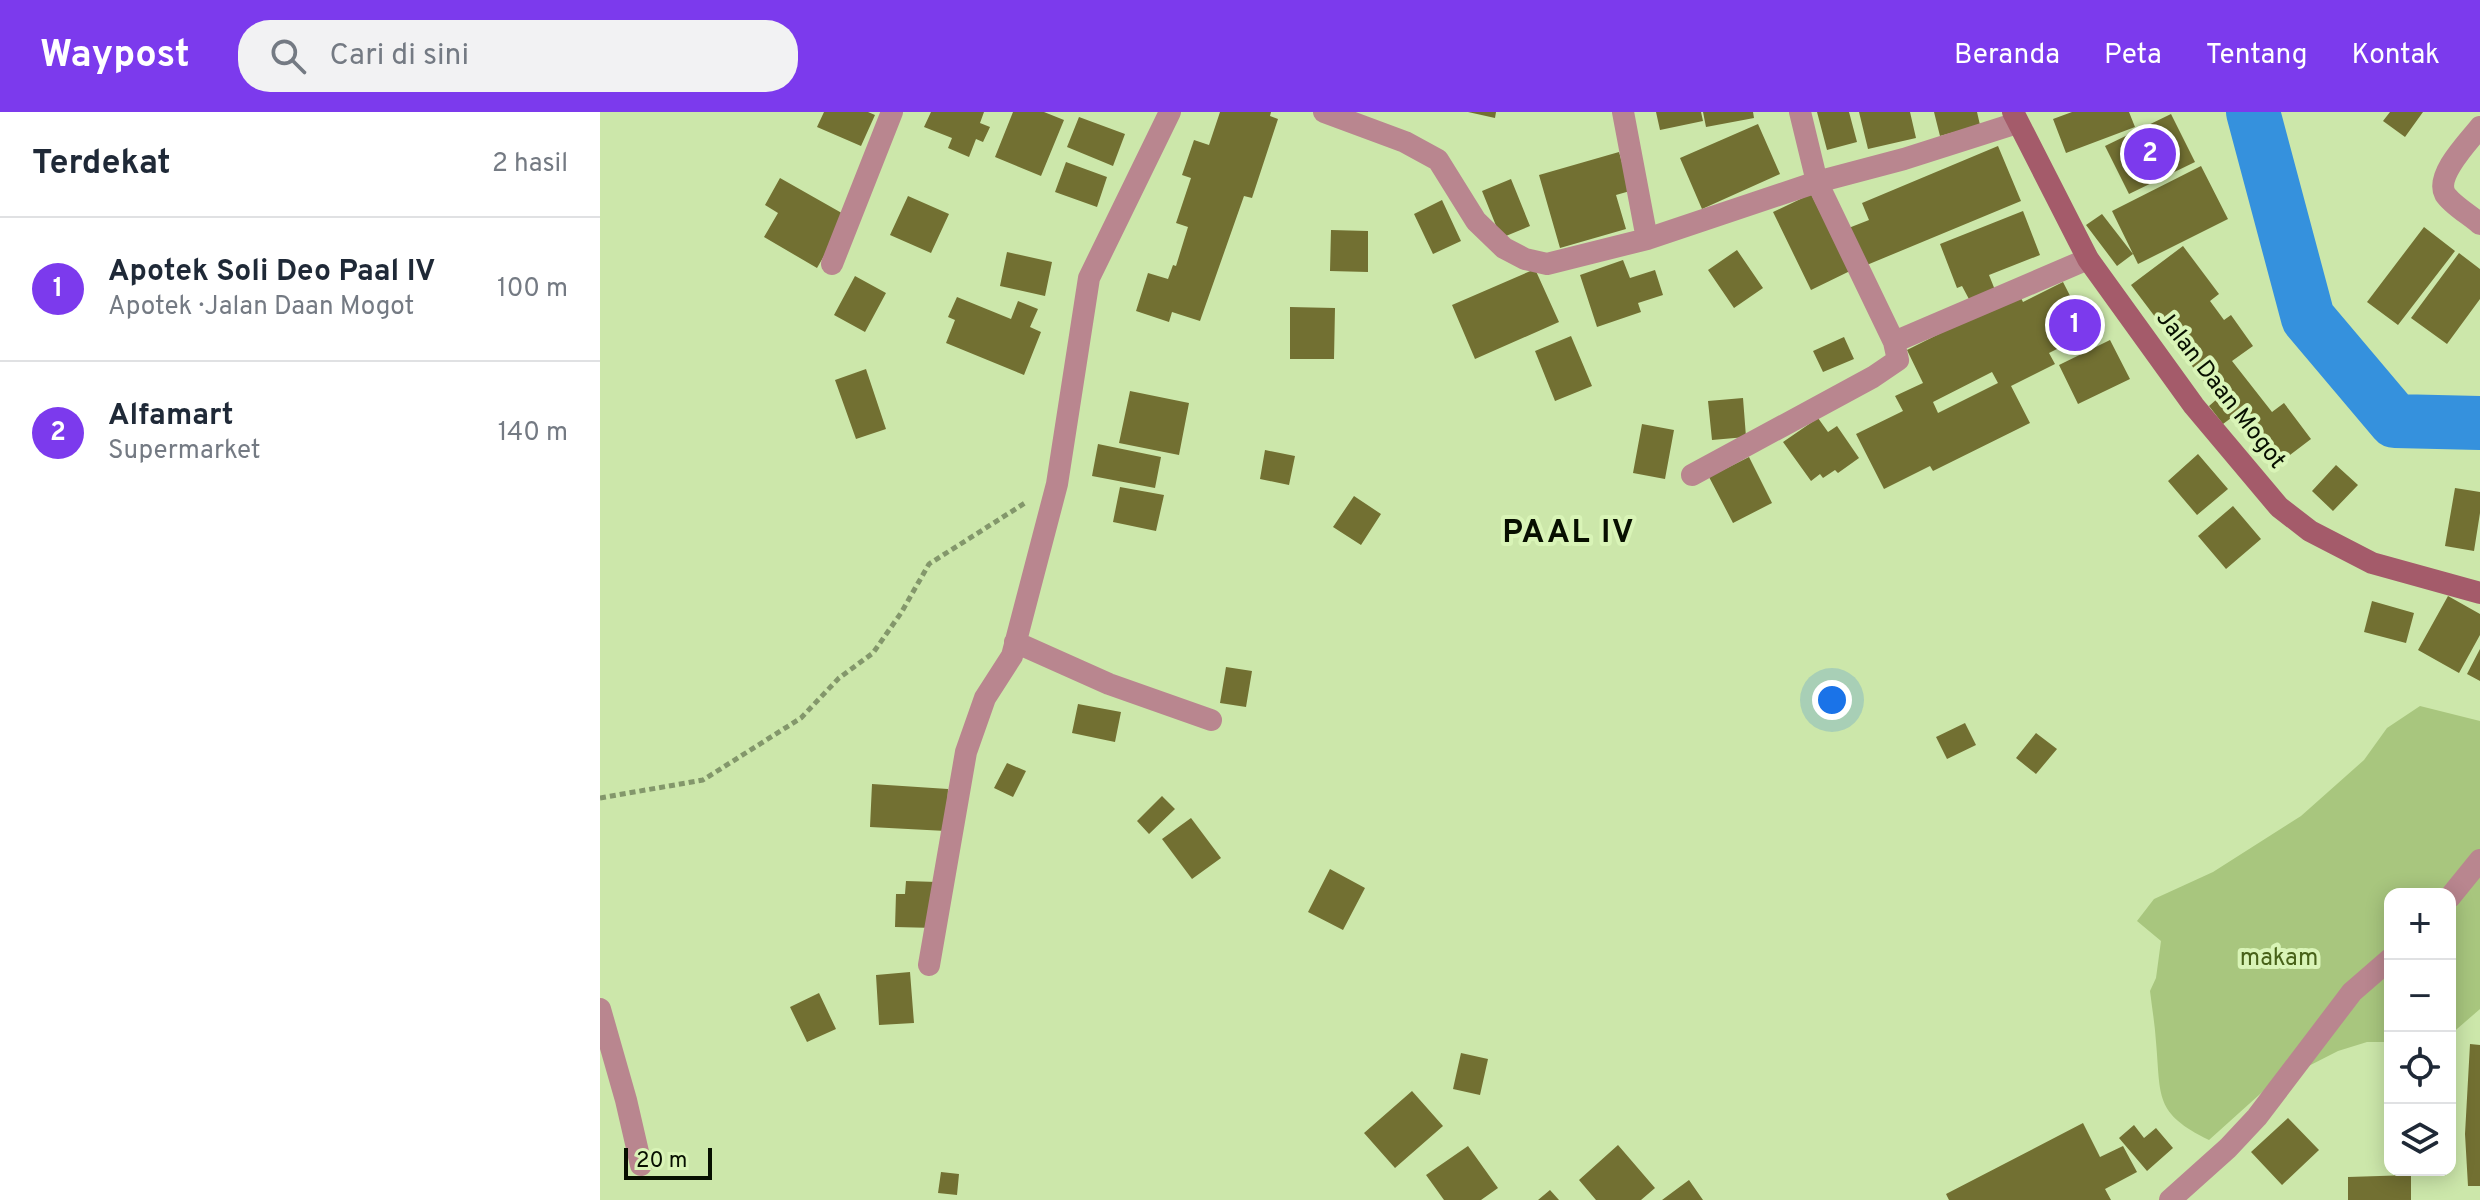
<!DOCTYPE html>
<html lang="id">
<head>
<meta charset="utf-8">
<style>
  body { margin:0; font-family:Overpass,sans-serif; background:#f2f2f3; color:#1f2937 }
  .controls { position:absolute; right:24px; bottom:24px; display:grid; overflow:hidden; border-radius:16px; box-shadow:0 4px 20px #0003 }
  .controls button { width:72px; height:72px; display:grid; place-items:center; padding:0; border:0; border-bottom:2px solid #e0e1e3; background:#fff; color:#1f2937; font:40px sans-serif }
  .scale { position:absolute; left:24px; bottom:20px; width:88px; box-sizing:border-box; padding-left:8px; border:4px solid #070f00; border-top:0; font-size:22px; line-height:28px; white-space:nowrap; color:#070f00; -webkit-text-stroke:6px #d9f4b7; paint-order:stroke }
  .you { position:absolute; left:1232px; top:588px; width:28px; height:28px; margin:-20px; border:6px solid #fff; border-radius:50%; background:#1a73e8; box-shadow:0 0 0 12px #1a73e833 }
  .badge { display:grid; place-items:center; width:52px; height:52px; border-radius:50%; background:#7c3aed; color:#fff; font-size:26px; font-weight:700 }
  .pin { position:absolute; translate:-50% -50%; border:4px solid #fff; box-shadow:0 2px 8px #0006 }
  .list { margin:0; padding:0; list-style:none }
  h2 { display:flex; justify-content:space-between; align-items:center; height:104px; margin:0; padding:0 32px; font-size:34px }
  h2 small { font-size:26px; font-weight:400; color:#747a83 }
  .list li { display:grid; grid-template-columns:52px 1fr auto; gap:24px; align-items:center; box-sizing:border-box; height:144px; padding:0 32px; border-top:2px solid #e0e1e3 }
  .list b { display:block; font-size:30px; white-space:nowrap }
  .list p { margin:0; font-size:26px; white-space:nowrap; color:#747a83 }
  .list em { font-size:26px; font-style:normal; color:#747a83 }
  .icon { flex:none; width:44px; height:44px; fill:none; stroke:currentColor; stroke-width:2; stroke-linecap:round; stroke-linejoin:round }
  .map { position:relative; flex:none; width:1880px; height:1088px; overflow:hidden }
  header { display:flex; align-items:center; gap:48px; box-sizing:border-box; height:112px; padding:0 40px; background:#7c3aed; color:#fff }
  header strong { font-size:38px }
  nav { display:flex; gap:44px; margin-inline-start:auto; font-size:28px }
  .search { width:560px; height:72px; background:#f2f2f3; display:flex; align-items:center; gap:20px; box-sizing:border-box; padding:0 28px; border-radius:32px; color:#747a83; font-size:30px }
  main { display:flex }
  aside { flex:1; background:#fff }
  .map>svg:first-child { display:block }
  .green { fill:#a8c67e }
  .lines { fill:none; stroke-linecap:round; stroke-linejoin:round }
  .river { stroke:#3591dd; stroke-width:54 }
  .building { fill:#727032; fill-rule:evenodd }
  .path { stroke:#83976b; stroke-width:5; stroke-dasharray:6 4; stroke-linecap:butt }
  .minor { stroke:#b9868f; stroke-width:22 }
  .secondary { stroke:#a45b6a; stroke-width:22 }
  .labels { text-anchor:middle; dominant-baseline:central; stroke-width:8; stroke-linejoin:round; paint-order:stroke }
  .street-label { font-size:24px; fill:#070f00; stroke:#d9f4b7 }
  .park-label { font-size:24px; fill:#486219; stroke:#d9f4b7 }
  .district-label { font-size:32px; font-weight:bold; letter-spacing:2px; fill:#070f00; stroke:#d9f4b7 }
</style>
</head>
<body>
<header>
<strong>Waypost</strong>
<div class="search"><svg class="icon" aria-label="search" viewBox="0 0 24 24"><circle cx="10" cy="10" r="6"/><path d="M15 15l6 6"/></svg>Cari di sini</div>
<nav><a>Beranda</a><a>Peta</a><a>Tentang</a><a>Kontak</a></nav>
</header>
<main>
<aside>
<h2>Terdekat<small>2 hasil</small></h2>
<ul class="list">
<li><span class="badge">1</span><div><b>Apotek Soli Deo Paal IV</b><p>Apotek · Jalan Daan Mogot</p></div><em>100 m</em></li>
<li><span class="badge">2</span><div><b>Alfamart</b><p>Supermarket</p></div><em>140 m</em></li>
</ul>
</aside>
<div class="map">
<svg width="1880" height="1088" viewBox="0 0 1880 1088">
  <rect width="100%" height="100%" fill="#cce7aa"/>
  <path class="green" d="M1820,594L1880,609V897L1850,923V782H1790V930H1767L1738,939L1669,974L1609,1028C1554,1001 1561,985 1556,930C1555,913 1552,896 1550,879L1556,866L1561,829L1537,809L1554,787L1613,760L1701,704L1764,648L1787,616Z"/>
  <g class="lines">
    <path class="river" d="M1653,0L1708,206L1795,309L1880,311"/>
  </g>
  <path class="building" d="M224,0H268L275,3L261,34L217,15Z
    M331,0H384L380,11L390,15L383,30L376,27L369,45L348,36L352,26L324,15Z
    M413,0H444L464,8L441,64L395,45Z
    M620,0H671L670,4L678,7L652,86L644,84L600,209L572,200L569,210L536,199L548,161L568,167L573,153L576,154L588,115L576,111L591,66L582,63L594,28L609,33Z
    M868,0H896L895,6Z
    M1056,0H1101L1103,9L1060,18Z
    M1103,0H1153L1154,6L1106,15Z
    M1217,0H1249L1257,30L1227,38Z
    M1259,0H1310L1316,26L1268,37Z
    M1334,0H1377L1380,13L1340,24Z
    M1472,0H1529L1535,15L1466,41L1453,7Z
    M1790,0H1823L1805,25L1783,9Z
    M1571,2L1595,50L1529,82L1505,34Z
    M479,5L525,22L513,54L467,35Z
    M1158,12L1180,62L1102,97L1080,46Z
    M1398,34L1421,89L1262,155L1246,117L1269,108L1262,91Z
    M1019,40L1030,79L1016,83L1026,117L960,136L939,63Z
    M466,50L507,65L497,95L455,80Z
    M1601,54L1628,107L1538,152L1512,99Z
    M180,66L247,104L217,156L164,125L178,101L165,93Z
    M911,67L930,114L901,126L882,79Z
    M1211,82L1250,159L1211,178L1173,100Z
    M308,84L349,102L331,141L290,123Z
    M842,88L861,129L833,142L814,102Z
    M1423,99L1440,143L1389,163L1395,178L1370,189L1362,174L1357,176L1340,132Z
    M1502,102L1533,142L1517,154L1486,113Z
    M1824,115L1855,139L1798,213L1767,190Z
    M731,118L768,119V160L730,159Z
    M1583,134L1619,182L1610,189L1624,208L1631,203L1653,234L1632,249L1672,300L1684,291L1711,327L1678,352L1639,300L1623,312L1609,294L1617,287L1531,173Z
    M1137,138L1163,176L1134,196L1108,158Z
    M407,140L452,150L445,184L400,174Z
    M1859,141L1880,157V187L1847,232L1811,206Z
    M1023,148L1030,166L1055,158L1063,183L1038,191L1041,200L997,215L980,163Z
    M935,157L959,210L875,247L852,193Z
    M255,164L286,181L265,220L234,203Z
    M1463,170L1489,221L1449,241L1455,252L1411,274L1430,311L1333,359L1330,354L1284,377L1256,322L1303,299L1295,284L1323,271L1307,238L1419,182L1423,190ZM1392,260L1398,271L1338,301L1333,290Z
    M357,185L411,207L418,189L438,197L430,215L441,220L424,263L346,231L355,208L348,205Z
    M690,195L735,196L734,247H690Z
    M971,224L992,274L955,289L935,239Z
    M1244,225L1254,247L1223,260L1213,239Z
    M1510,228L1530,267L1478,292L1459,253Z
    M266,257L286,317L256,327L235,268Z
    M530,279L589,291L579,343L519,331Z
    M1143,286L1146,325L1112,328L1108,289Z
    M1218,306L1228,320L1237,314L1259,346L1238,361L1235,358L1223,366L1220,362L1211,369L1183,330Z
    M1042,312L1074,318L1065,367L1033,361Z
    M498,332L561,345L555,376L492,364Z
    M665,338L695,344L689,373L660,367Z
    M1598,342L1628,377L1597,403L1568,369Z
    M1149,345L1172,391L1133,411L1109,365Z
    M1736,353L1758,373L1733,399L1712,379Z
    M520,375L564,383L556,419L513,410Z
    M1855,376L1880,380V401L1874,439L1845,434Z
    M754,384L781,402L761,433L733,415Z
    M1633,394L1661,427L1626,457L1598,424Z
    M1848,484L1880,502V523L1859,561L1818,538Z
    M1772,489L1814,501L1806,531L1764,520Z
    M1880,537V569L1867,562Z
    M626,555L652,559L646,595L620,591Z
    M478,592L521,600L515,630L472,621Z
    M1365,611L1376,633L1347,647L1336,625Z
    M1436,621L1457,637L1436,662L1416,646Z
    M407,651L426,659L413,685L394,676Z
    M272,672L348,677L346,719L270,715Z
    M562,684L575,697L549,722L537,709Z
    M591,706L621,746L592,767L562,727Z
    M730,757L765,776L743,818L708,800Z
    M306,769L337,770L335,816L295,815L296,782H305Z
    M310,860L314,911L279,913L276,863Z
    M219,881L236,917L207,930L190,895Z
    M1870,932L1880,933V1074H1868L1865,1022Z
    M861,941L888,947L880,983L853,977Z
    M812,979L843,1014L795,1056L764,1021Z
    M1688,1006L1719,1038L1682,1073L1651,1040Z
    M1483,1011L1500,1045L1523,1034L1537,1060L1505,1077L1511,1088H1349L1346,1082Z
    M1534,1013L1544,1026L1556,1016L1573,1036L1547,1059L1519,1026Z
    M1018,1033L1055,1076L1041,1088H996L979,1068Z
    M868,1034L898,1076L881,1088H844L826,1063Z
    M341,1060L359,1062L357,1083L338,1081Z
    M1811,1063V1088H1748V1065Z
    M1089,1068L1103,1088H1062Z
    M950,1078L959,1088H938Z"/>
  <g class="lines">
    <path class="path" d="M0,686L103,668L201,606L239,566L273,541L301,501L329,452L425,391"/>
    <path class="minor" d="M724,0L805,30L838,48L876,109L904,136L925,147L947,152L1047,127L1217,70L1304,47L1417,11
      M1023,0L1047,127
      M1880,15C1869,29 1835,63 1845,82C1852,93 1870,103 1880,112
      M232,152L292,0
      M1294,230L1488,147
      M1092,363L1273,265L1298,248L1294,230L1217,70L1200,0
      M415,530L509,572L611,608
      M1850,785L1880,748
      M329,853L366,640L385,586L412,544L457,372L489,166L570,0
      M0,897L26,988L41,1053
      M1570,1088L1628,1036L1657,1005L1752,880L1790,847"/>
    <path class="secondary" d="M1413,0L1488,147L1594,294L1679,395L1710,419L1772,451L1880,481"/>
  </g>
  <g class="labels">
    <g class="street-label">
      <text transform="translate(1620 278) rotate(52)">Jalan Daan Mogot</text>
    </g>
    <g class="park-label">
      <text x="1679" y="847">makam</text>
    </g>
    <g class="district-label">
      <text x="969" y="422">PAAL IV</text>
    </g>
  </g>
</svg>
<div class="controls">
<button>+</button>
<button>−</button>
<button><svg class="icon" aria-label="locate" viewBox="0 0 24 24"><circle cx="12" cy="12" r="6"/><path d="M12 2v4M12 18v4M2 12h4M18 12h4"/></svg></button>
<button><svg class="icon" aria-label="layers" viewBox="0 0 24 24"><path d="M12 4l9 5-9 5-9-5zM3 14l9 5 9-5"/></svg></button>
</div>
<div class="scale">20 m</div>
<div class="you"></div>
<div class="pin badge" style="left:1475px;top:213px">1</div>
<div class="pin badge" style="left:1550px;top:42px">2</div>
</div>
</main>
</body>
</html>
